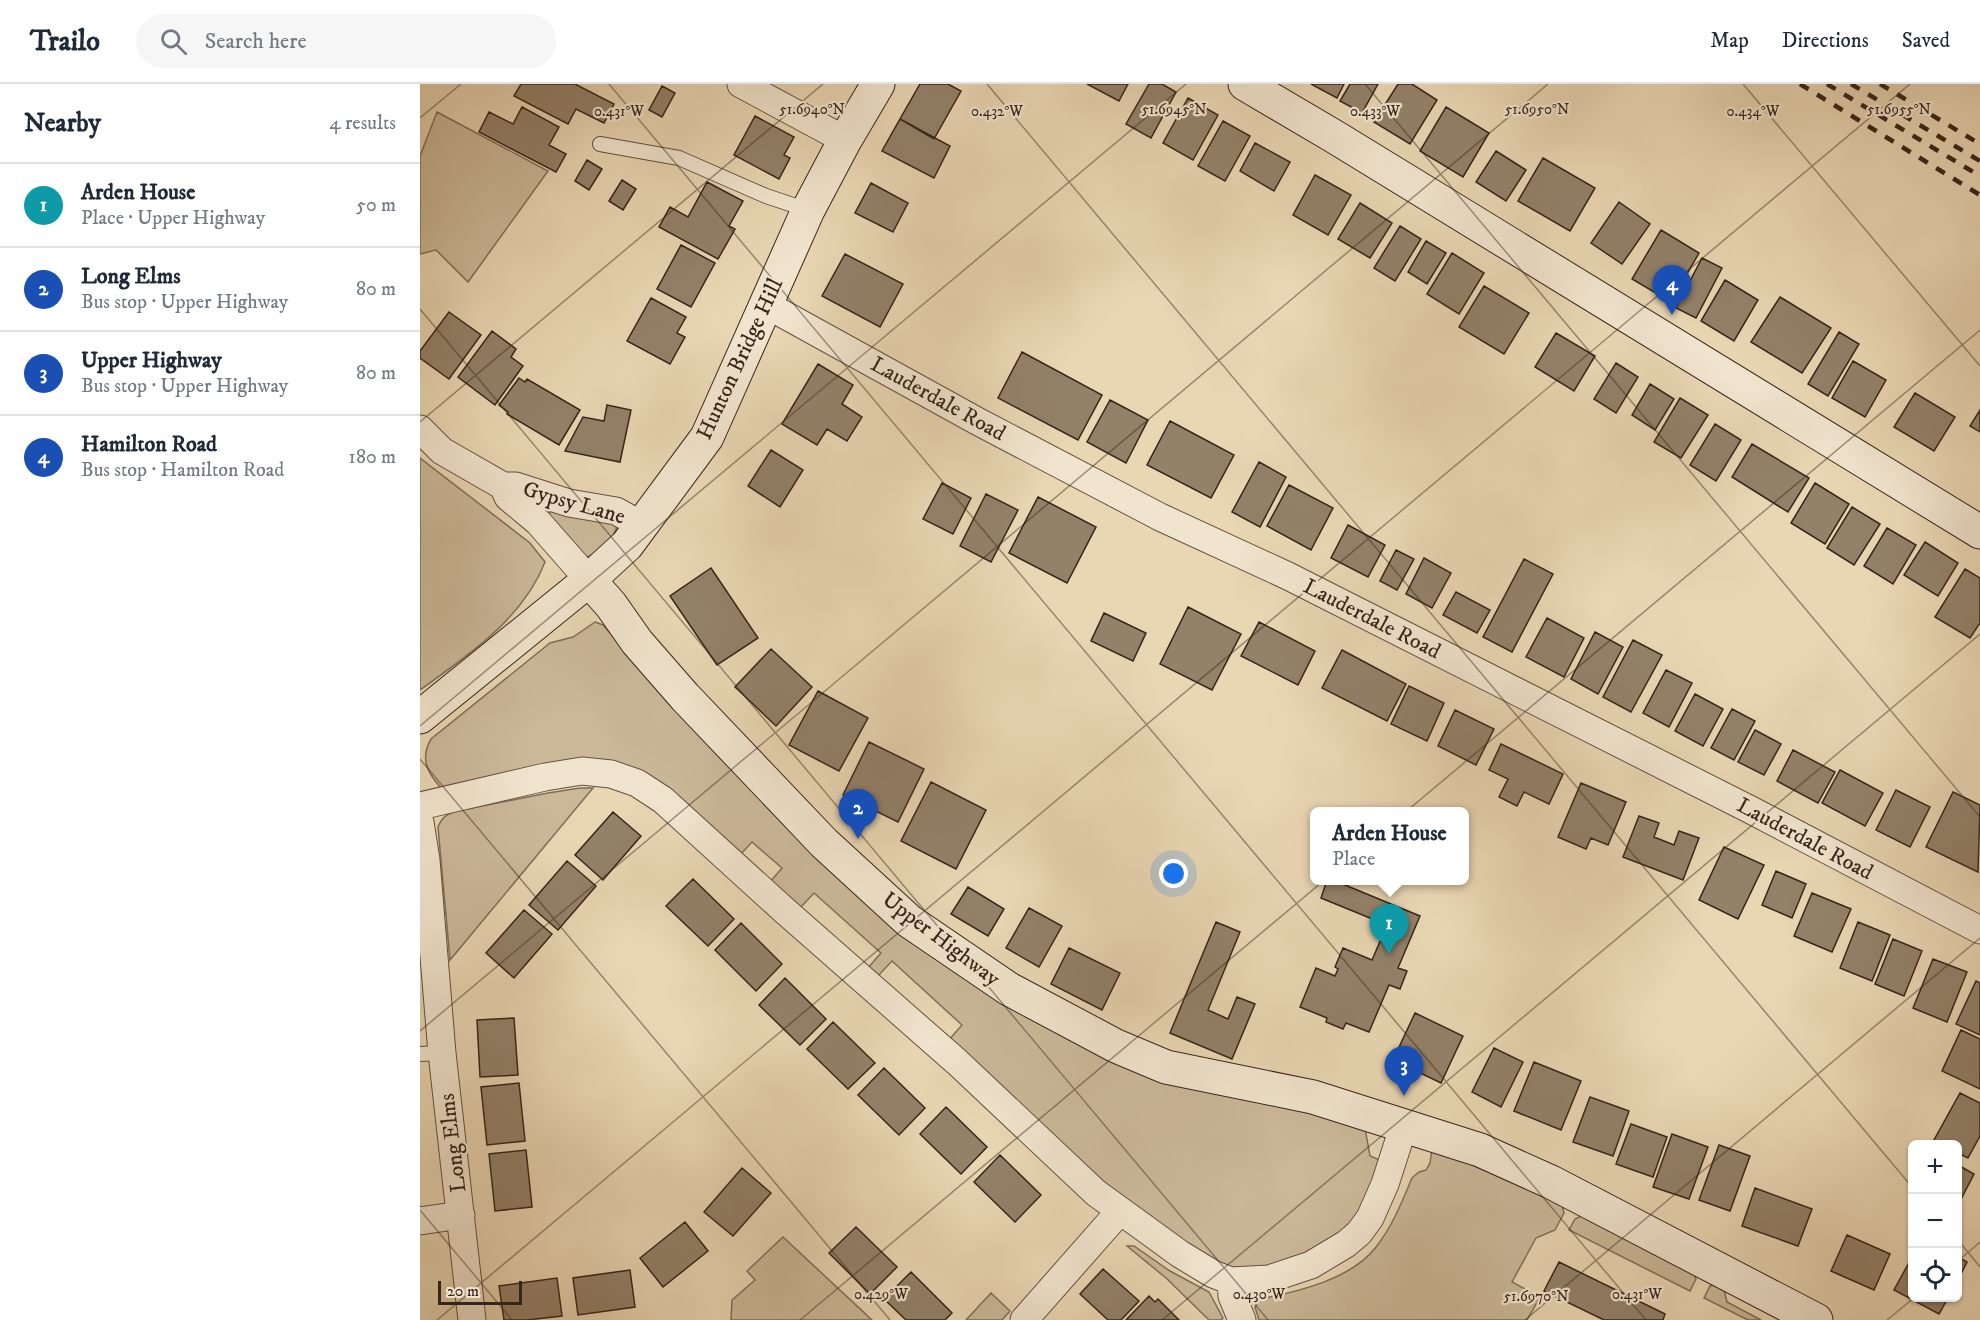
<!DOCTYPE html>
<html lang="en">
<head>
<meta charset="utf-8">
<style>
  body { margin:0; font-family:"IM FELL DW Pica",serif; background:#f6f6f7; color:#1f2937 }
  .controls { position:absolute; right:18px; bottom:18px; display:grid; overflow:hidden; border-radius:9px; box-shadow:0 2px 4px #0004 }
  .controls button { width:54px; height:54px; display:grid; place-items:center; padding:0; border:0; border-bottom:2px solid #e0e1e3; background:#fff; color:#1f2937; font:30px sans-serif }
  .scale { position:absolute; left:18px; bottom:15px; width:84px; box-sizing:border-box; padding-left:6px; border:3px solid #362519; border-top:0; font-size:16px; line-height:21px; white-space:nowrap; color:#362519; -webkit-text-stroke:4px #f1e4ce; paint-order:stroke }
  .you { position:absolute; left:754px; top:790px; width:21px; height:21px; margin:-15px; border:4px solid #fff; border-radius:50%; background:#1a73e8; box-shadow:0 0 0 9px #1a73e833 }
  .badge { display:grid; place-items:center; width:39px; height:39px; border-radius:50%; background:#8f2418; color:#fff; font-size:20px; font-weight:700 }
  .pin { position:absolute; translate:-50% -50px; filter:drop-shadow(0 2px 3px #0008) }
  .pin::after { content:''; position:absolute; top:32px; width:21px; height:18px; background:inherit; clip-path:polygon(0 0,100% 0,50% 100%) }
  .popup { position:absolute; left:890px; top:723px; width:159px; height:78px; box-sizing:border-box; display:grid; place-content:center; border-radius:9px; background:#fff; filter:drop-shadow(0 2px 4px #0005); font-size:20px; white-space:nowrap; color:#747a83 }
  .popup b { font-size:22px; color:#1f2937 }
  .popup::after { content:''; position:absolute; left:50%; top:100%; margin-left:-12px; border:12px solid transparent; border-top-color:#fff }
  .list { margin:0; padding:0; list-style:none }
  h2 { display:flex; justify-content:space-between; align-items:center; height:78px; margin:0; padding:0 24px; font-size:26px }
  h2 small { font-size:20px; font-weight:400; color:#747a83 }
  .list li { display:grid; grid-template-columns:39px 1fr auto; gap:18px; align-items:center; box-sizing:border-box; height:84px; padding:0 24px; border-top:2px solid #e0e1e3 }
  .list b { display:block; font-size:22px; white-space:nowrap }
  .list p { margin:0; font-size:20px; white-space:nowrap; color:#747a83 }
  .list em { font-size:20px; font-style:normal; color:#747a83 }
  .icon { flex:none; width:33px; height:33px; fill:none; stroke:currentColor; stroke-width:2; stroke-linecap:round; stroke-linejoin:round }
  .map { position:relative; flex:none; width:1560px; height:1236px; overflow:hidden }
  header { display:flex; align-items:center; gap:36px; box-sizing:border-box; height:84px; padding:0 30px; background:#fff; border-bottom:2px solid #e0e1e3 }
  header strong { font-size:28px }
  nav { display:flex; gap:33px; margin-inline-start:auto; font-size:21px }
  .search { width:420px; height:54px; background:#f6f6f7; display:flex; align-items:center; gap:15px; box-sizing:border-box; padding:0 21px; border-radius:33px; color:#747a83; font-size:22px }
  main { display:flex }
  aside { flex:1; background:#fff }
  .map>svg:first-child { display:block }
  .green { fill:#cbb899; stroke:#806e59; stroke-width:1.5 }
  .building { fill:#938169; stroke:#362519; stroke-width:1.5 }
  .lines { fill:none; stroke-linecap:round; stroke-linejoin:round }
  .lane-casing { stroke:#635140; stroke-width:16 }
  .street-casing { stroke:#635140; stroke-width:29 }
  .secondary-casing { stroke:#362519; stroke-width:35 }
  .lane { stroke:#f1e4ce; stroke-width:14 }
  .street { stroke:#f1e4ce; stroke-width:27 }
  .secondary { stroke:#f1e4ce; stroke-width:33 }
  .rail { stroke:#362519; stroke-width:4.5; stroke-dasharray:10 10; stroke-linecap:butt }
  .ticks { fill:none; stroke:#362519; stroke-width:1.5; stroke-opacity:0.45 }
  .labels { text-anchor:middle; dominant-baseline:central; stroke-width:4.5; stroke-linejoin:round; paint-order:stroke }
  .street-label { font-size:22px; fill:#362519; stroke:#f1e4ce }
  .ticks-label { font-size:15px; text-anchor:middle; fill:#362519; stroke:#f1e4ce; stroke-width:4.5; stroke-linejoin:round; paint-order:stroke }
</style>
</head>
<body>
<header>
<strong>Trailo</strong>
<div class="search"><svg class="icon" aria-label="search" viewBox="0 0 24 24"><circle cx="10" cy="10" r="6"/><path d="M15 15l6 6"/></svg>Search here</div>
<nav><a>Map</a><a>Directions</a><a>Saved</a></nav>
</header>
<main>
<aside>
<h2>Nearby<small>4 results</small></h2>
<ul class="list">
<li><span class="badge" style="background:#0f9aa8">1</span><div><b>Arden House</b><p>Place · Upper Highway</p></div><em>50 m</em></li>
<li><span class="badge" style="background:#1a4fb4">2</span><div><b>Long Elms</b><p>Bus stop · Upper Highway</p></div><em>80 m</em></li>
<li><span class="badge" style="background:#1a4fb4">3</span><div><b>Upper Highway</b><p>Bus stop · Upper Highway</p></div><em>80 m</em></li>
<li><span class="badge" style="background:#1a4fb4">4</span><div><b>Hamilton Road</b><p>Bus stop · Hamilton Road</p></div><em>180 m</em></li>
</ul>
</aside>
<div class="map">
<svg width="1560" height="1236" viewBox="0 0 1560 1236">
  <rect width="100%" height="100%" fill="#e9d6b3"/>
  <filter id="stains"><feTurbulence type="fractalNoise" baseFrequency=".00333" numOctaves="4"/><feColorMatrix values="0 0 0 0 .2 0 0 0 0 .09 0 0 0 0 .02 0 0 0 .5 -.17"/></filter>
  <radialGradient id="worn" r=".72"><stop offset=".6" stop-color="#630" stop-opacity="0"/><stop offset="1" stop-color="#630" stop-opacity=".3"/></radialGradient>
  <path class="green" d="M17,28L128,87L48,198L16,166L0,170V72Z
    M0,374L110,459L125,478C103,535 47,572 0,606Z
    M136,424L198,439C195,454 179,470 164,474L129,433L130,427Z
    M175,538L183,541L204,565L583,917L887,1028L945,1044L950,1072L962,1077L932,1142L885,1174L847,1185L811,1187L730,1140L527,958L542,941L472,877L456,894L447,885L461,869L394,809L380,824L350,798L362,784L332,758L320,771L219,690L29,705L20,703C7,688 0,674 11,655L130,559L153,553Z
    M160,704H173L30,876L18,743C22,733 27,730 37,727L128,709Z
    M1012,1065L1023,1068L1142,1121L1144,1129L1135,1146L1116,1154L1092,1198L1120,1213L1107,1236H839L835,1223L840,1215C877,1208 932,1195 956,1163C972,1143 982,1118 992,1094L999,1088L1006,1086L1010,1079Z
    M1163,1131L1272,1186L1276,1195L1270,1207L1149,1146L1155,1135Z
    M363,1153L452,1236H311L312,1216L335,1196L327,1187Z
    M707,1162H714L750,1187L789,1208L803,1234L801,1236H789L746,1194Z
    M1299,1200L1303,1202L1307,1218L1341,1236H1328L1284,1214L1290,1202Z
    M571,1209L590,1227L582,1236H546Z"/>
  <path class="building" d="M101,0H155L194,20L184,39L156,25L148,40L94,12Z
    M500,0H528L541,7L514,55L480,35Z
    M667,0H708L699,17Z
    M729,0H742L756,8L731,54L706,40Z
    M891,0H924L917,14Z
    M930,0H958L942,29L920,17Z
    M978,0H992L1017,16L990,60L954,38Z
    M242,2L255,9L242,33L229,26Z
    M768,14L798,31L773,76L743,59Z
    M102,23L139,43L129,61L146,70L136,88L59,48L69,28L93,40Z
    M1026,23L1069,49L1043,93L1000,67Z
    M335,32L374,53L364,71L370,74L359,95L314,71Z
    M480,35L530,62L514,94L462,67Z
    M803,37L830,52L805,97L778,82Z
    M835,59L870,78L854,107L820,87Z
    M1076,67L1106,86L1086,117L1056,98Z
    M1123,74L1175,104L1150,147L1098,117Z
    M167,76L182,85L169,106L155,97Z
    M895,91L931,111L908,151L873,131Z
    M202,96L216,105L203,126L189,117Z
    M287,98L323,117L309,142L315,145L298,175L239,143L250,123L268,133Z
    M451,99L488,119L473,148L435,129Z
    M1199,118L1230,140L1202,180L1171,159Z
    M940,119L972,139L950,174L918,155Z
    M980,142L1001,155L975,197L954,184Z
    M1241,146L1279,169L1251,218L1212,195Z
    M1006,157L1026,169L1007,200L988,188Z
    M261,161L295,179L271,223L237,205Z
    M1032,169L1064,189L1039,230L1007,210Z
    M425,170L483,200L460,243L402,212Z
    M1282,174L1302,184L1276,234L1256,224Z
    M1305,196L1338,216L1314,257L1281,237Z
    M1064,202L1109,229L1084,270L1039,243Z
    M1360,213L1411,244L1382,289L1331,258Z
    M231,214L266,233L257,249L265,253L250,280L207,257Z
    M29,228L61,251L29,295L0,274V267Z
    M72,247L96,265L91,273L103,282L75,321L38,293Z
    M1419,248L1439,260L1408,312L1388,300Z
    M1136,249L1175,272L1154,307L1115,283Z
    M602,268L682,311L658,356L578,314Z
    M1433,277L1466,296L1445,333L1412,314Z
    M1196,279L1218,293L1196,329L1174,315Z
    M398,280L433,301L422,320L442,333L427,357L407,345L397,361L362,340Z
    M99,294L105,298L107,295L160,326L139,361L87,330L88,328L79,321Z
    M1230,300L1254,315L1235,346L1212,331Z
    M1495,309L1535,333L1514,367L1474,343Z
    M1260,314L1288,331L1261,374L1234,358Z
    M690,316L728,336L706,379L667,358Z
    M187,321L211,326L200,378L145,367L163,333L184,337Z
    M1560,326V348L1550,342Z
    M750,337L814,371L791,414L727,381Z
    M1295,340L1321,356L1296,397L1270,381Z
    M1332,360L1389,394L1368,428L1312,393Z
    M351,366L383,386L360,423L328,402Z
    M839,378L866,393L840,443L812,428Z
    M522,399L551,414L533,450L503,435Z
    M1395,399L1429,420L1405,460L1371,439Z
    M869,401L913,424L891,466L847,442Z
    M566,410L598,426L571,478L540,462Z
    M618,413L676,443L647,499L589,469Z
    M1432,423L1460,440L1434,481L1407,464Z
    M928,441L965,461L948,493L911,474Z
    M1467,444L1496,461L1473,500L1444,482Z
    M1505,458L1538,479L1518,512L1484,491Z
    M976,466L994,475L977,506L960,497Z
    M1004,474L1031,489L1012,524L986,510Z
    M1104,475L1133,490L1092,568L1063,553Z
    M291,484L338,554L297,581L250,512Z
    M1545,485L1560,494V539L1550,554L1515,533Z
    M1036,508L1070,526L1057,549L1023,531Z
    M768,523L821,550L792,606L740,580Z
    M684,529L726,549L713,577L671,557Z
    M1127,534L1164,554L1144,593L1106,573Z
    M839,538L895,567L878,601L821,572Z
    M1175,548L1203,563L1178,610L1151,595Z
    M1213,556L1242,571L1211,628L1183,613Z
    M351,565L392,603L356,642L315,603Z
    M922,566L986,600L967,637L902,604Z
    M1246,586L1272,599L1249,643L1223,629Z
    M989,602L1024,619L1007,657L971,640Z
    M398,607L448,634L419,687L369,661Z
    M1275,610L1303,625L1283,662L1255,647Z
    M1312,625L1335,637L1314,676L1291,664Z
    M1035,626L1074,645L1056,681L1018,662Z
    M1335,646L1361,660L1344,691L1318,678Z
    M449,658L504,685L478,738L423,711Z
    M1081,660L1143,690L1129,720L1104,708L1097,722L1079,713L1088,695L1069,686Z
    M1373,666L1415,688L1398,719L1357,697Z
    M1420,686L1463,709L1445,742L1402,719Z
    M511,698L566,726L536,785L481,757Z
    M1161,699L1206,718L1188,761L1171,754L1166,765L1138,753Z
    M1476,706L1510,723L1490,763L1456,746Z
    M1533,708L1560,721L1558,788L1506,763Z
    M193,728L221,752L183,796L155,771Z
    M1219,732L1239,739L1234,753L1254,761L1259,747L1279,754L1263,796L1203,773Z
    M1304,763L1344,781L1318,835L1279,816Z
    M147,777L176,802L138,846L109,821Z
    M1356,787L1386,800L1372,834L1342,821Z
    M273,795L314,835L288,862L246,822Z
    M907,796H913L1000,832L978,884L987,887L980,905L969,901L949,948L926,939L923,945L906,938L907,934L880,923L896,884L915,892L918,885L915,883L923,864L952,876L967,841L901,814Z
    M548,803L584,825L568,852L531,830Z
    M1392,809L1431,825L1412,868L1374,852Z
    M609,824L642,842L619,883L586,864Z
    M104,826L132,850L94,894L66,869Z
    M796,838L820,848L788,926L808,935L817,913L835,920L812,975L750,949Z
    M1438,838L1470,851L1452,897L1420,884Z
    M321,839L362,880L336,907L295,866Z
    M1473,855L1502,867L1484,912L1455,900Z
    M649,864L700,889L682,926L631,900Z
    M1513,875L1547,888L1527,938L1493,924Z
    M365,894L406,935L380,961L339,921Z
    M1556,897L1560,899V951L1536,940Z
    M995,929L1043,952L1021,999L973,976Z
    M94,934L98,991L60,993L57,936Z
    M413,938L455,979L428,1005L387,965Z
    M1541,946L1560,955V1005L1522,987Z
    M1074,964L1103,978L1081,1023L1052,1008Z
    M1114,978L1161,997L1141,1046L1094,1027Z
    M464,984L505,1024L479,1051L438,1011Z
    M99,999L105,1057L67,1061L61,1003Z
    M1540,1009L1560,1019V1052L1548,1074L1538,1069V1060H1522L1514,1056Z
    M1170,1013L1209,1027L1193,1072L1153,1058Z
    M526,1023L567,1063L541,1090L500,1050Z
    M1211,1040L1247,1053L1233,1093L1196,1080Z
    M1252,1050L1288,1063L1269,1115L1233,1103Z
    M1299,1061L1330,1072L1310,1127L1279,1116Z
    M106,1066L112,1123L75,1127L69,1070Z
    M580,1071L621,1111L595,1138L554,1098Z
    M1538,1081L1554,1090L1538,1121Z
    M322,1084L351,1109L313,1152L284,1128Z
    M1335,1104L1392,1125L1378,1162L1322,1142Z
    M265,1138L288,1167L243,1203L220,1174Z
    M436,1143L477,1183L450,1210L409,1169Z
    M1427,1151L1470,1170L1454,1206L1411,1187Z
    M1492,1173V1214H1528L1519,1230L1474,1206Z
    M1538,1173L1547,1178L1538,1196Z
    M1139,1178L1245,1230L1243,1236H1184L1124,1207Z
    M683,1185L719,1217L701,1236H688L660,1210Z
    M210,1186L215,1223L158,1231L153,1194Z
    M491,1188L532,1229L525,1236H486L464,1215Z
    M137,1194L142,1232L107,1236H84L79,1202Z
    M729,1212L735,1218L738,1215L759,1236H706Z"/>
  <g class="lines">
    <defs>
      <path id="lane" d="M180,60L259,74L346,112L388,126
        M0,970L22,969"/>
      <path id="street" d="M321,0L425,56
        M345,220L557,337L740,433L868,492L1329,725L1560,846
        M0,345L22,367L83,402H96L149,419L196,427L223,442
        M83,402L88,413L118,438L169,496
        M0,722L125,693L162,687L191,690L217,699L243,716L365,827L537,978L676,1109L760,1170L793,1190L811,1197L849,1195L891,1181L926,1160L939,1149L950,1134L965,1100L984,1041
        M0,738L6,776L22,969L52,1236
        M0,1137L41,1131
        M811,1197L812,1212L822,1236
        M604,1236L700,1127"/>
      <path id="secondary" d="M825,0L915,53L1560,448
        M169,496L191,521L217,558L265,613L404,759L489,837L589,905L696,962L746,983L893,1013L1060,1066L1131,1098L1396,1236
        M0,633L169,496L207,461L287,353L388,126L425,56L458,0"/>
    </defs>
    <use href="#lane" class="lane-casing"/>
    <use href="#street" class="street-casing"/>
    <use href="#secondary" class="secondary-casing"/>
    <use href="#lane" class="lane"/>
    <use href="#street" class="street"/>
    <use href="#secondary" class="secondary"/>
    <path class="rail" d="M1380,0L1560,111
      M1407,0L1560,92
      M1431,0L1560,77
      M1460,0L1560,60"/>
  </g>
  <path class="ticks" d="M189,0L1226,1236M567,0L1492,1103M945,0L1560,733M1323,0L1560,282M0,34L41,0M0,225L848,1236M0,338L403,0M0,642L766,0M0,675L470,1236M0,947L1128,0M0,1126L92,1236M1538,1156L1560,1183M1538,1177L1560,1158M17,1236L1490,0M380,1236L1560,246M742,1236L1560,550M1105,1236L1560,854M1467,1236L1494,1214"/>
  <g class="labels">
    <g class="street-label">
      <text transform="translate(320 275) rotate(-65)">Hunton Bridge Hill</text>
      <text transform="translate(518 315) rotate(29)">Lauderdale Road</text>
      <text transform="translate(154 419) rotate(16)">Gypsy Lane</text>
      <text transform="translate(952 535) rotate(27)">Lauderdale Road</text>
      <text transform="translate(1385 755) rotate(28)">Lauderdale Road</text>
      <text transform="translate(521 855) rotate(37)">Upper Highway</text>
      <text transform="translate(33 1059) rotate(-97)">Long Elms</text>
    </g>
  </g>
  <g class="ticks-label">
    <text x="392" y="30">51.6940°N</text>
    <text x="754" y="30">51.6945°N</text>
    <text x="1117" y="30">51.6950°N</text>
    <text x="1479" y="30">51.6955°N</text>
    <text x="199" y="32">0.431°W</text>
    <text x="577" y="32">0.432°W</text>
    <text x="955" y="32">0.433°W</text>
    <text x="1333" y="32">0.434°W</text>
    <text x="461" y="1215">0.429°W</text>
    <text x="839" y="1215">0.430°W</text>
    <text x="1217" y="1215">0.431°W</text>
    <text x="1116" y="1217">51.6970°N</text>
  </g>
  <rect width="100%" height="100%" filter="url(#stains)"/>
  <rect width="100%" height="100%" fill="url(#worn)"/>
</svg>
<div class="controls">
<button>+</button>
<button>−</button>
<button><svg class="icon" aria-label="locate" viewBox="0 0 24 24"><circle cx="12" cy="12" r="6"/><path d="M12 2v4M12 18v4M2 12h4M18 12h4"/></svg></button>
</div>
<div class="scale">20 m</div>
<div class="you"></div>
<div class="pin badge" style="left:969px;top:870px;background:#0f9aa8">1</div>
<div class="popup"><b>Arden House</b>Place</div>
<div class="pin badge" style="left:438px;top:755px;background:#1a4fb4">2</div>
<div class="pin badge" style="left:984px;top:1012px;background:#1a4fb4">3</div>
<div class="pin badge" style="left:1252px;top:231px;background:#1a4fb4">4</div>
</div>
</main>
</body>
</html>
